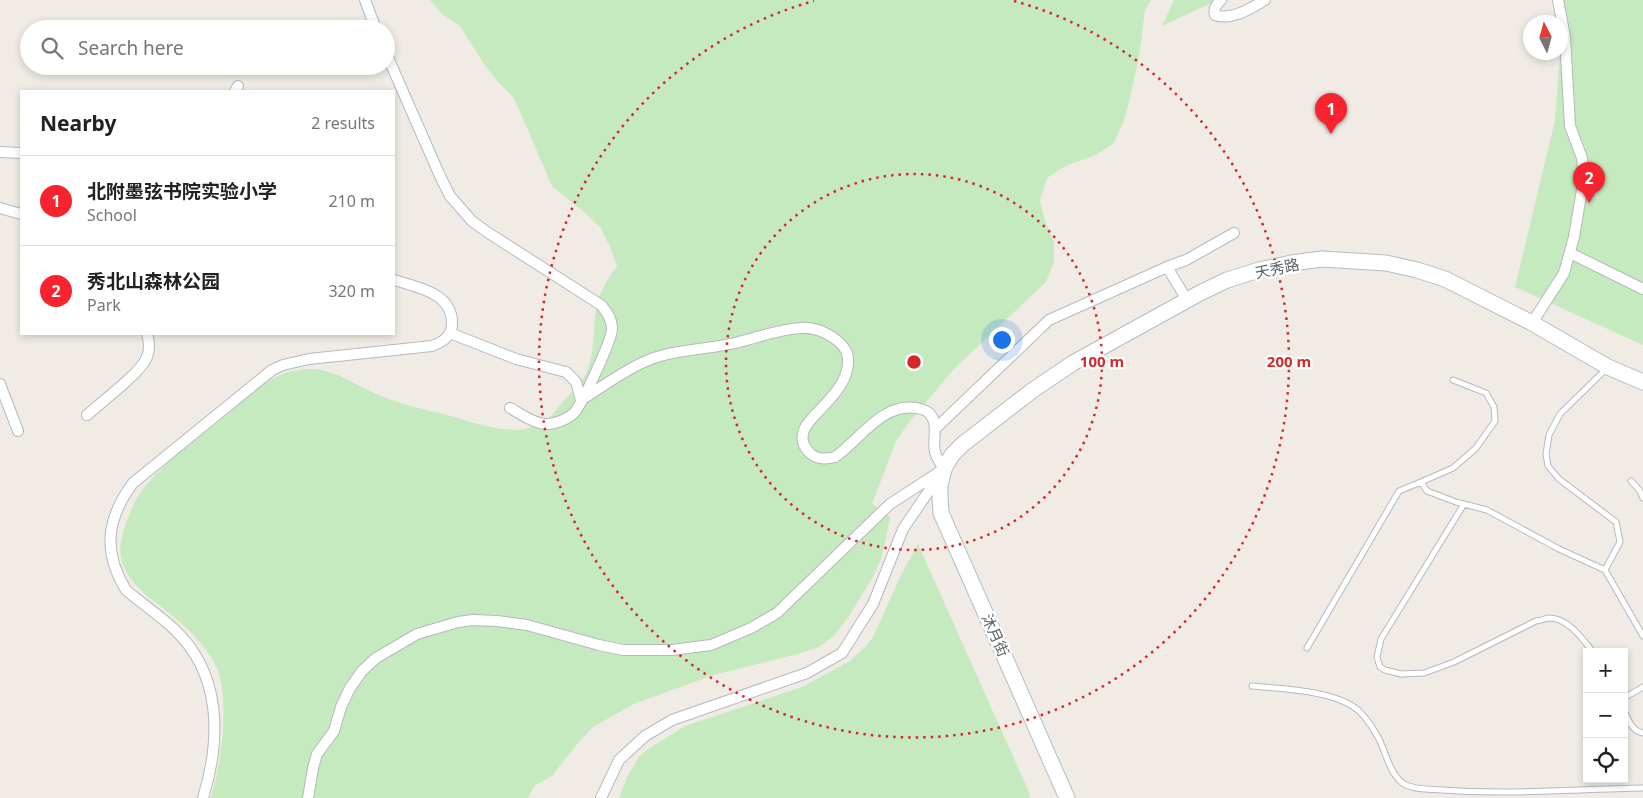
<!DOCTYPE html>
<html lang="en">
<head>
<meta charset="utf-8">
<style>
  body { margin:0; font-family:"Noto Sans","Noto Sans SC",sans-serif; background:#f2f2f2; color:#222 }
  .controls { position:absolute; right:15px; bottom:15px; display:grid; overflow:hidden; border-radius:0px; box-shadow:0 2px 8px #0003 }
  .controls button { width:45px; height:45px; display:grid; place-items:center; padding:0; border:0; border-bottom:1px solid #e0e0e0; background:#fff; color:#222; font:25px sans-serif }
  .compass { position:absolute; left:1523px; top:15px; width:45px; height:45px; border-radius:50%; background:#fff; box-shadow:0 2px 8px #0003; rotate:354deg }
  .you { position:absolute; left:1001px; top:339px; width:18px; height:18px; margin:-12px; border:4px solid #fff; border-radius:50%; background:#1a73e8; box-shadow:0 0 0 8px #1a73e833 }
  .badge { display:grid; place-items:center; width:32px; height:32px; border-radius:50%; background:#f72430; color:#fff; font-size:16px; font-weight:700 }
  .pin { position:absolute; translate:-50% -41px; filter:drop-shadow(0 1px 2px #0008) }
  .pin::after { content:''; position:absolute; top:26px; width:18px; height:15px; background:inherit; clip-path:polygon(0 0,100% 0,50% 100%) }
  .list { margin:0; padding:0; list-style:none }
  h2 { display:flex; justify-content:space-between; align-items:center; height:65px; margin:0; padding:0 20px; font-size:21px }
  h2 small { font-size:16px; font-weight:400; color:#767676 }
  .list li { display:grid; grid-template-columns:32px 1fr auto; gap:15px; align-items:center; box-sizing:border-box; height:90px; padding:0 20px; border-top:1px solid #e0e0e0 }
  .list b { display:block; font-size:19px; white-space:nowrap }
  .list p { margin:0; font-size:16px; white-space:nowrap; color:#767676 }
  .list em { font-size:16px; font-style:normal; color:#767676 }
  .icon { flex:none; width:28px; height:28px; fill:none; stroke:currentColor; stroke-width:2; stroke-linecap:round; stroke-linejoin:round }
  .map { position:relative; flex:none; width:1643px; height:798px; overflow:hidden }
  .search { position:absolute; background:#fff; box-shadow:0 2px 8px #0003; left:20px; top:20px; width:375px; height:55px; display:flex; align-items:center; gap:12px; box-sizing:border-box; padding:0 18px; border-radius:28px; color:#767676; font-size:19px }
  .panel { position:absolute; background:#fff; box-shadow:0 2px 8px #0003; left:20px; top:90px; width:375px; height:245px; border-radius:0px }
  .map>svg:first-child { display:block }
  .green { fill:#c5eabf }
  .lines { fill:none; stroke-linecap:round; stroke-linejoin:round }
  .service-casing { stroke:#b5b9bd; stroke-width:7 }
  .minor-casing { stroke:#b5b9bd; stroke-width:12 }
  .secondary-casing { stroke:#b6bbc0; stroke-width:17 }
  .service { stroke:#fff; stroke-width:5 }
  .minor { stroke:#fff; stroke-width:10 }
  .secondary { stroke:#fff; stroke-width:15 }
  .ring { fill:none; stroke:#d62828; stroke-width:2.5; stroke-dasharray:2.5 5 }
  .labels { text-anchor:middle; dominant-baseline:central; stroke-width:4.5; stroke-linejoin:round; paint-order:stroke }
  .street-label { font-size:15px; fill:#5c6267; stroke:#fff }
  .centre { fill:#d62828; stroke:#fff; stroke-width:2.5 }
  .ring-label { font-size:15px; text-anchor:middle; font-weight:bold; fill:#d62828; stroke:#fff; stroke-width:4.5; stroke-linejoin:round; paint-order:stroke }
</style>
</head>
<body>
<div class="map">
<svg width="1643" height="798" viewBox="0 0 1643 798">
  <rect width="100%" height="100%" fill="#f0ece5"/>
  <path class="green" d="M430,0H1151L1145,10L1139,57L1129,102L1123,123L1114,143L1096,155L1065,166L1047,178L1040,200L1045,221L1054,242V262L1046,282L954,369L910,421L896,441L872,504L890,517L882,557L873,577L849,616L835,635L819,647L798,654L713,675L634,704L593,727L579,742L552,776L534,786L528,798H211C221,763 232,695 214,662C204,645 189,629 174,617C156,602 132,588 123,565C118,551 121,539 125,526C129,516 133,504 139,495C162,462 197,439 227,415C244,401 262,381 283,374C324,359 346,381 381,396C401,404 422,409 443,414C470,421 508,437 535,426C553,419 555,410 567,397C571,392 577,388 581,382C598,359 591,327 598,301C602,287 609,277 617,266L610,247L600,227L585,213L552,186L514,98L497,81L484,64L460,26L442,14Z
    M1174,0H1218L1162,26Z
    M1564,0H1643V345L1515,287L1555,120Z
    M918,544L1029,792L1030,798H619L628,775L639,757L648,749L685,726L802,687L850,661L866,646L873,637L901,575Z"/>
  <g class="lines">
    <defs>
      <path id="service" d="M1453,380L1486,393L1494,407L1495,421L1476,448L1453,468L1421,482L1427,491L1456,502L1487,510L1559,549L1605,570L1620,542L1616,522L1559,479L1548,466L1546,454L1549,435L1560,414L1606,369
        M1631,481L1640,491L1643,498
        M1464,504L1381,639L1377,657L1380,667L1385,670L1401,674L1424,673L1454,662L1536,621C1539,621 1544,619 1548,618C1567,617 1582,638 1593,652
        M1605,570L1643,636
        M1307,648L1399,491L1421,482
        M1252,686C1282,689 1334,690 1358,710C1368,719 1374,730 1380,741C1386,754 1391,776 1404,784C1415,790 1430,789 1442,790C1508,795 1576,789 1643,788
        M1624,698L1643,687
        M1624,711C1629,721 1632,731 1643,733"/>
      <path id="minor" d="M365,0L376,29
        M1221,0C1216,5 1213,9 1215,15C1232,21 1251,8 1265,0
        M386,53L440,176L450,196L472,221L487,232L601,305C607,312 612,319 612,329C612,340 582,404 574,413C568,419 557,423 549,424C536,425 521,414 510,408
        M235,91L238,86
        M0,152L21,153
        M0,208L21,214
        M1570,253L1643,289
        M1167,267L1187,300
        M1532,323L1564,273L1574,237L1584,178L1582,158L1570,126L1565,37L1558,0
        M450,333L516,359L566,372L576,382L581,400C602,387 623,371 646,361C675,349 705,350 735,343C757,338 778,329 801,328C807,327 817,329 823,332C834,337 847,346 848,358C850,381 830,399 815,415C810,421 804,426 803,434C801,441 805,449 811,454C818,460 827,459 835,457C860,440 881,403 916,408C921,409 927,410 930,414C939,425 932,440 935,452C936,457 941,464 944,469
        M0,384L18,431
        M87,415C101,402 141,373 147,357C150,350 149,341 147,334
        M935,429L1049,320L1167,267L1186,260L1234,233
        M203,798C221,739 222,674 174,629C159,615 141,603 126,590C102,551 107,518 133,483L272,370L283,365L309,359L432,346C442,342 452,337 452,324C453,293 417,287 394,280
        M308,798L313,768L317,754L334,731L341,707L350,688L362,671L376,658L417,634L458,622L473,620L497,621L527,625L599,645L623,650H672L711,645L751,628L777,613L890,504L944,469
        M601,798L619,760L645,736L672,720L807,673L842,653L873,604L903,529L939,476"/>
      <path id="secondary" d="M1067,798L941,513L940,498V485L944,469L952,455L963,444L1033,390L1073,363L1200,293L1227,280L1259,270L1291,263L1322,259L1386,263L1417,270L1445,279L1532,323L1608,367L1643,382"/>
    </defs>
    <use href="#service" class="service-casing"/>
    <use href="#minor" class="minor-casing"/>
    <use href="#secondary" class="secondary-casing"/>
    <use href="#service" class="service"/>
    <use href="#minor" class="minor"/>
    <use href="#secondary" class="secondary"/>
  </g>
  <g class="ring">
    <circle cx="914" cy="362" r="188"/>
    <path d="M1014 1A375 375 0 1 1 814 1"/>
  </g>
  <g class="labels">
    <g class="street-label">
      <text transform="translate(1277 268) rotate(-12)">天秀路</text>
      <text transform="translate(996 635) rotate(66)">沐月街</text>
    </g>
  </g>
  <circle cx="914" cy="362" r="8" class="centre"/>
  <g class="ring-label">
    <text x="1102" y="367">100 m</text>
    <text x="1289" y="367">200 m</text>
  </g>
</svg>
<div class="controls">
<button>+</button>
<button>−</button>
<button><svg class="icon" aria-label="locate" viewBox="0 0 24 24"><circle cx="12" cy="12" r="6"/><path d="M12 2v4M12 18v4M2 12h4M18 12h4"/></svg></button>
</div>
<svg class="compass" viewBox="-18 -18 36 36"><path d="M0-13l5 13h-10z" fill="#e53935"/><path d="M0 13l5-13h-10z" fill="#767676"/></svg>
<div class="you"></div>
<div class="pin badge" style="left:1331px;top:134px">1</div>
<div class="pin badge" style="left:1589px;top:203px">2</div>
<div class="search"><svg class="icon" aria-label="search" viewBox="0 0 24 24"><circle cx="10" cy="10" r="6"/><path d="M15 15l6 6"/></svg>Search here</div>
<section class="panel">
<h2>Nearby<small>2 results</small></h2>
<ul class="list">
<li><span class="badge">1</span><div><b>北附墨弦书院实验小学</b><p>School</p></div><em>210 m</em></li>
<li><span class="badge">2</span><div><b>秀北山森林公园</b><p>Park</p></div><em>320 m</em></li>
</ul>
</section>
</div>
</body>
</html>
